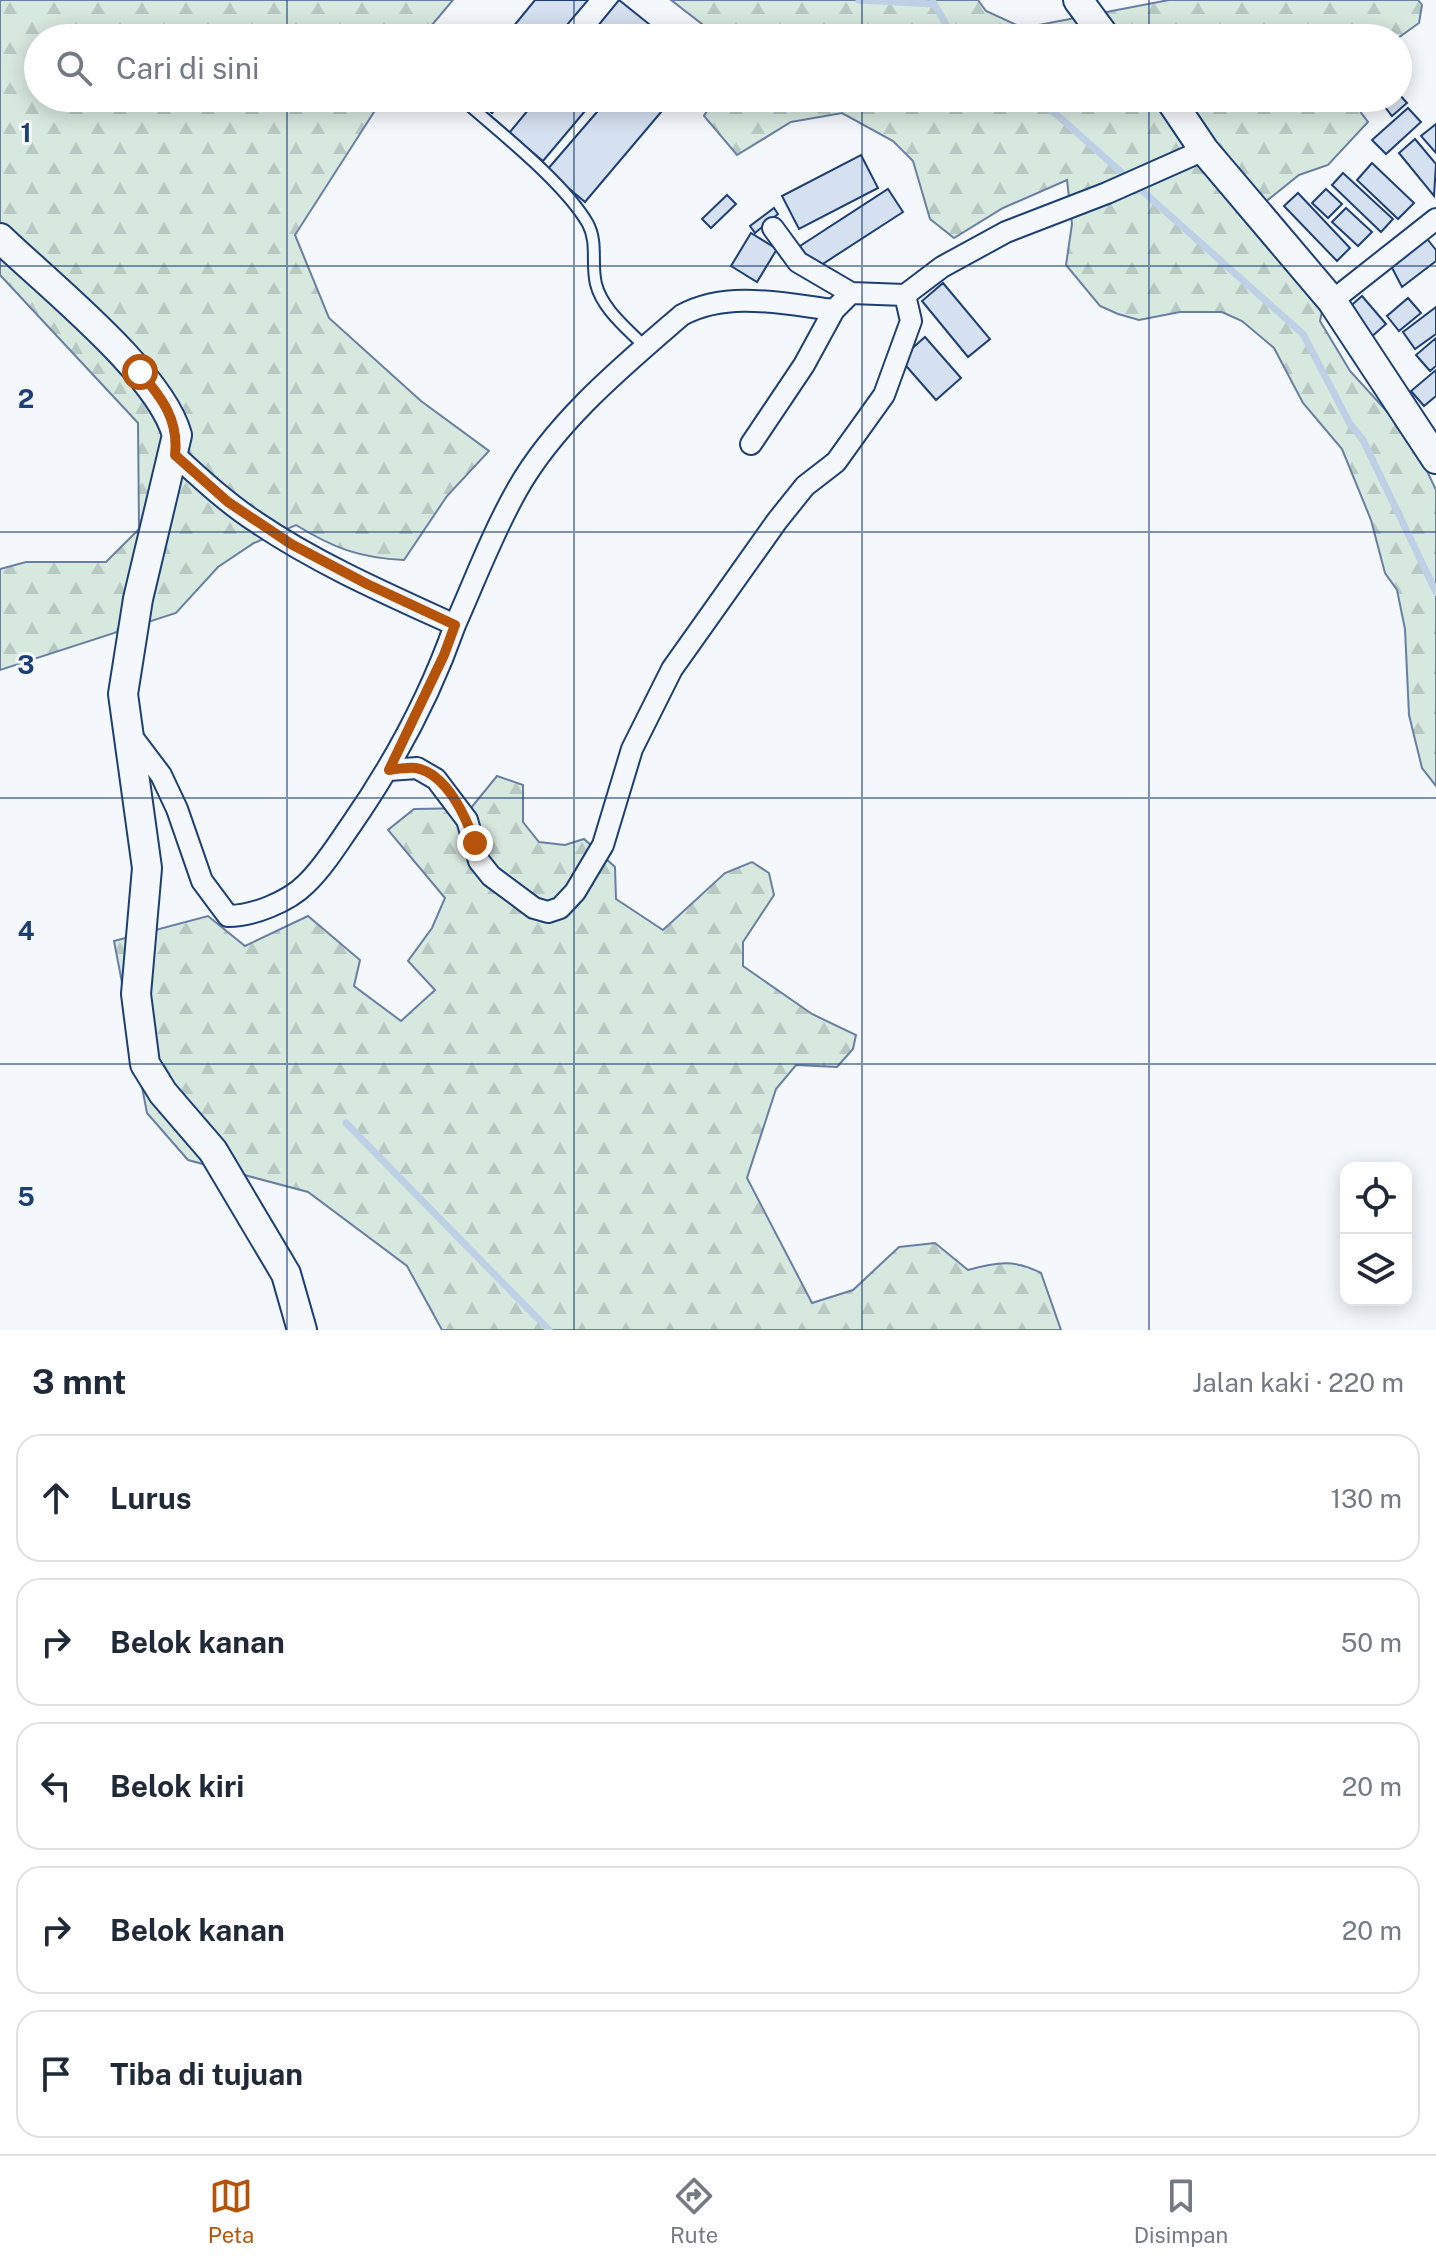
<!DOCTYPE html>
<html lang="id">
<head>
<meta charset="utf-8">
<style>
  body { margin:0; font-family:"Public Sans",sans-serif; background:#f6f6f7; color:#1f2937 }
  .controls { position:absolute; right:24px; bottom:24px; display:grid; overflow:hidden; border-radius:16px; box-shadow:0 4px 20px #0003 }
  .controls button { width:72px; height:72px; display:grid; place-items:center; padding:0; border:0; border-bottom:2px solid #e0e1e3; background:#fff; color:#1f2937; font:40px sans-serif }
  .stop { position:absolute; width:24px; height:24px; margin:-18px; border:6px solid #b45309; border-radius:50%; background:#fff }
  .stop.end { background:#b45309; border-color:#fff; box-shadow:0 2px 8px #0008 }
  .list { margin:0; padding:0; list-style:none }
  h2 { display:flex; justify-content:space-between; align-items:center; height:104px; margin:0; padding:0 32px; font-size:34px }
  h2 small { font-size:26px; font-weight:400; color:#747a83 }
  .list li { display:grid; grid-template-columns:52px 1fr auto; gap:24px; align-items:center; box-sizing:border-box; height:128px; margin:0 16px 16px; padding:0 16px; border:2px solid #e0e1e3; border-radius:24px }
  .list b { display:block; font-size:30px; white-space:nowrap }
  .list em { font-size:26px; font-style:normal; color:#747a83 }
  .icon { flex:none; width:44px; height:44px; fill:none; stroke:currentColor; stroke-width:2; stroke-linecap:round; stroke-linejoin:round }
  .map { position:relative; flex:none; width:1436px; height:1330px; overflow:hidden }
  .search { position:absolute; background:#fff; box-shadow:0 4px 20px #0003; left:24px; right:24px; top:24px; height:88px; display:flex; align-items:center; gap:20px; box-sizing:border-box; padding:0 28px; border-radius:44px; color:#747a83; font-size:30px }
  .sheet { height:824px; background:#fff }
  nav { display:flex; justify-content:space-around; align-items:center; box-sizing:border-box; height:112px; border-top:2px solid #e0e1e3; background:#fff; font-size:22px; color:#747a83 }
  nav a { display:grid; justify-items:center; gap:4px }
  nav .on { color:#b45309 }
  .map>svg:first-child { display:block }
  .forest { fill:url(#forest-firs); stroke:#687fa3; stroke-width:2 }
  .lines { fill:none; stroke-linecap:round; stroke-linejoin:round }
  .stream { stroke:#bed0e5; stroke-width:7 }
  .building { fill:#d5e0f0; stroke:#1d3f73; stroke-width:2 }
  .lane-casing { stroke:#1d3f73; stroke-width:14 }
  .street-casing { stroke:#1d3f73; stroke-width:24 }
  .secondary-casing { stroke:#1d3f73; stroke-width:32 }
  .lane { stroke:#f4f7fb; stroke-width:10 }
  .street { stroke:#f4f7fb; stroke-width:20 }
  .secondary { stroke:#f4f7fb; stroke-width:28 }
  .route { stroke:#b45309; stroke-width:10 }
  .grid { fill:none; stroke:#1d3f73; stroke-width:2; stroke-opacity:0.55 }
  .grid-label { font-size:26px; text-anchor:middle; font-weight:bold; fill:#1d3f73; stroke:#f4f7fb; stroke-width:6; stroke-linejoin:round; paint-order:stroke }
</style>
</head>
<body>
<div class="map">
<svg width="1436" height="1330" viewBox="0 0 1436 1330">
  <defs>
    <pattern id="forest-firs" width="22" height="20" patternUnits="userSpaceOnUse" patternTransform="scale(2)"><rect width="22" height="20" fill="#d7e8df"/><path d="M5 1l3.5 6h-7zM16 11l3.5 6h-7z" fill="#b8c8c3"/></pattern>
  </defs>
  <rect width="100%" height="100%" fill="#f4f7fb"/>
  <path class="forest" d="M0,0H453L421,38H38V98H383L295,235L329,318L421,401L489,451L447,496L404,560C360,558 333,548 296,525L254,543L218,567L176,613L0,670V569L26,562H106L139,529L138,423L0,275Z
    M671,0H978L986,11L1023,28L1169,0H1418L1422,5L1419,23L1398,38H720Z
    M715,98H1350L1368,122L1328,165L1299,175L1264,203L1328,284L1320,321L1350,371L1412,439L1436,490V786L1422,768L1409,715L1405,629L1397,590L1385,573L1371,520L1342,449L1303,403L1274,348L1242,321L1222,312H1180L1139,320L1118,314L1100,306L1066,265L1072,224L1067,180L1003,208L954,238L930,219L913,161L893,141L842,113L791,122L737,155L704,116Z
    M497,776L523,785V822L539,842L565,845L584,839L615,867L616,899L663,930L725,873L752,862L769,873L774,895L743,942V966L812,1014L856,1035L853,1049L837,1067L796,1065L776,1089L747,1178L812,1303L853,1290L899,1247L935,1243L968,1270C996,1262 1015,1259 1041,1273L1061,1330H442L407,1266L308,1192L188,1160L147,1113L114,941L208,916L245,946L308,916L360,960L354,986L401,1021L435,990L408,961L432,928L445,898L388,830L414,809L471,808Z"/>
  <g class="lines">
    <path class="stream" d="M859,0L934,4
      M933,2L954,38
      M1031,98L1056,114L1303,334L1350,424L1363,440L1436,592
      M346,1123L549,1330"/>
  </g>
  <path class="building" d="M535,0H588L556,38H504Z
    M619,0L654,28L645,38H588Z
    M1398,93L1407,103L1392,116L1378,98H1398Z
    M474,98H505L492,113Z
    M538,98H596L543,161L509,133Z
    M609,98H673L585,202L547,170Z
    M1408,108L1421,122L1386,154L1372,140Z
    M1436,124V153L1421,136Z
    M1415,139L1436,164L1434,196L1399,153Z
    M861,155L878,188L799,229L782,196Z
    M1372,163L1414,203L1398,219L1357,180Z
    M1343,173L1393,219L1381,232L1332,185Z
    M888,189L903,212L815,269L800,246Z
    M1326,189L1342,204L1328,218L1312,203Z
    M1298,193L1350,248L1337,261L1284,206Z
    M727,195L736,204L711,228L702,219Z
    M774,208L778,214L755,233L750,226Z
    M1346,208L1372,232L1358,246L1332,222Z
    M751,233L777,249L757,282L731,266Z
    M1424,235L1436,250V261L1402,287L1389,262Z
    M943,283L990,339L968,357L922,301Z
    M1362,296L1386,324L1370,338L1346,310Z
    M1408,298L1421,313L1399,331L1387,316Z
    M1436,307V334L1415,349L1403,332Z
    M925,337L961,378L936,400L900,359Z
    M1436,338V366L1430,371L1416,355Z
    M1436,370V396L1424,406L1411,391Z"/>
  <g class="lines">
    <defs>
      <path id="lane" d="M461,98C498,131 564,182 588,224C598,243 591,264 596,284C602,309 628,329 645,347"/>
      <path id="street" d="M773,228L798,262L851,293
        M1332,301L1436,219
        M751,444L804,365L834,310
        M175,455C201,479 227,503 256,522C318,564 387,594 455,625C475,580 493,532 517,490C555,422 623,366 682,315C727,290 785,304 834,310L851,293L905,295L942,267L1006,232L1107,193L1204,150
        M130,734L161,775L177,809L202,881L228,916C253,916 288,902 306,884C323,868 337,845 351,825C394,763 430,696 455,625
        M389,770L417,768L436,779L467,820L479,861L491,876L534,908L548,912L560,908L575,892L603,845L632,749L672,669L777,521L805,486L836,462L884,395L911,321L905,295"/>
      <path id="secondary" d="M1078,0L1106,38
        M1169,98L1204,150L1332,301L1436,459
        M0,238C50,286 160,373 177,435L138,599L123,694L147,868L136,994L145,1064L163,1093L213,1151L286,1274L302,1330"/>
    </defs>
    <use href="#lane" class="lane-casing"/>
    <use href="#street" class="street-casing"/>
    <use href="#secondary" class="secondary-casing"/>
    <use href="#lane" class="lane"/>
    <use href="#street" class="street"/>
    <use href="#secondary" class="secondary"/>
  </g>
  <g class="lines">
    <path class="route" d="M140,372C162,398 179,420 175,455L228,502L291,544L367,584L455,625L444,655L389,770C397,769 408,767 416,768C447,774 466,817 475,843"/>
  </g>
  <path class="grid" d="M287,0V38M574,0V38M862,0V38M1149,0V38M287,98V1330M574,98V1330M862,98V1330M1149,98V1330M0,266H1436M0,532H1436M0,798H1436M0,1064H1436"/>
  <g class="grid-label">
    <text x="26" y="142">1</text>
    <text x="26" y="408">2</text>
    <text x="26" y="674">3</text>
    <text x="26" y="940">4</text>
    <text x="26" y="1206">5</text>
  </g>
</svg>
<div class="controls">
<button><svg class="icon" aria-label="locate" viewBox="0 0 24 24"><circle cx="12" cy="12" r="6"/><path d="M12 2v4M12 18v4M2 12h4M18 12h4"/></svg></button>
<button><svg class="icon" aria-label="layers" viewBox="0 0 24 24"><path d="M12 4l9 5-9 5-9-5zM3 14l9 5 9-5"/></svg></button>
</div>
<div class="stop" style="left:140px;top:372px"></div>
<div class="stop end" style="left:475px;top:843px"></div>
<div class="search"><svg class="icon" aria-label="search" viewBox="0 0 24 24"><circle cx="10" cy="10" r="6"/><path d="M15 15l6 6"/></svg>Cari di sini</div>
</div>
<section class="sheet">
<h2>3 mnt<small>Jalan kaki · 220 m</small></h2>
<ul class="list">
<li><svg class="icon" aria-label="ahead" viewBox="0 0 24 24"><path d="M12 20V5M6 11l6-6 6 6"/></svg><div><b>Lurus</b></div><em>130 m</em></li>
<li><svg class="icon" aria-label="right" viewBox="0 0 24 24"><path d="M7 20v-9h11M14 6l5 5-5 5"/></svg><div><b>Belok kanan</b></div><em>50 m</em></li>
<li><svg class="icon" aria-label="left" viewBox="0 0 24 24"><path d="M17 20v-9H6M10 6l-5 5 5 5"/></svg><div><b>Belok kiri</b></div><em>20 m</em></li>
<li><svg class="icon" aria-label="right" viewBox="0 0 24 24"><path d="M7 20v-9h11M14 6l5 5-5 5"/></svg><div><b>Belok kanan</b></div><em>20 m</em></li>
<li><svg class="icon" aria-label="arrive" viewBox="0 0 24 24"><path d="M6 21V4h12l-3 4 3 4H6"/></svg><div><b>Tiba di tujuan</b></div></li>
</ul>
</section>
<nav>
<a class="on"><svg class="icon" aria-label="map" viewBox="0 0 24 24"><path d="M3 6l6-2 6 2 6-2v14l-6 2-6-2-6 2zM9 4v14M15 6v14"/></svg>Peta</a>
<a><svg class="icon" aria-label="directions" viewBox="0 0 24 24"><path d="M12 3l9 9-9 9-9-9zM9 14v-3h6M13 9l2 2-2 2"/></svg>Rute</a>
<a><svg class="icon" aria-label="saved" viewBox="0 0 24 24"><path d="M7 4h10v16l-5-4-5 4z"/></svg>Disimpan</a>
</nav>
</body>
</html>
